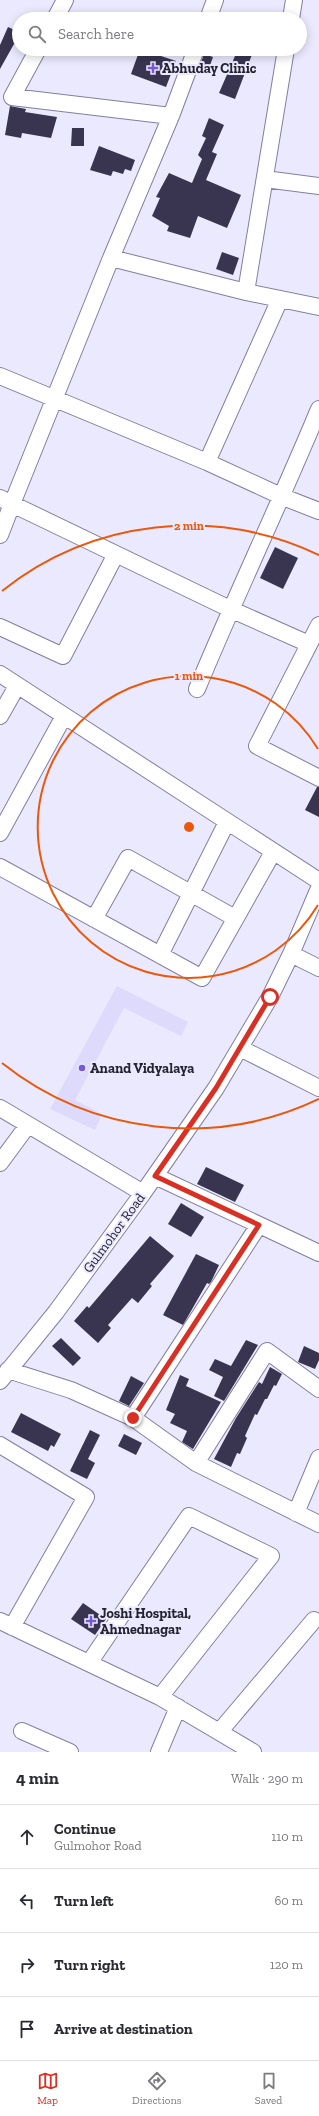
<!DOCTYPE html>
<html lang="en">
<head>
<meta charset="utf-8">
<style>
  body { margin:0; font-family:"Zilla Slab",serif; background:#f7f7f7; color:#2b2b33 }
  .stop { position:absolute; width:12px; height:12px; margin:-9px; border:3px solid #d93025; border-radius:50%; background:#fff }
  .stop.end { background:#d93025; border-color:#fff; box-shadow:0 1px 4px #0008 }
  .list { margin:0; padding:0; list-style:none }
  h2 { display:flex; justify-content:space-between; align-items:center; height:52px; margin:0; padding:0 16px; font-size:17px }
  h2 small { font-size:13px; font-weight:400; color:#7c7c81 }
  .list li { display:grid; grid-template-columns:26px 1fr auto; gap:12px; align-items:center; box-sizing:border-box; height:64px; padding:0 16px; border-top:1px solid #e1e1e2 }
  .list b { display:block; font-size:15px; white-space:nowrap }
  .list p { margin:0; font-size:13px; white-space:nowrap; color:#7c7c81 }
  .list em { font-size:13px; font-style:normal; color:#7c7c81 }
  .icon { flex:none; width:22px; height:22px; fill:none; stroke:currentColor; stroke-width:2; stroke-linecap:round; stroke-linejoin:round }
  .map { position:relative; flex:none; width:319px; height:1752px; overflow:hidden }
  .search { position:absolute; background:#fff; box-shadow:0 2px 10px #0003; left:12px; right:12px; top:12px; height:44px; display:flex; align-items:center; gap:10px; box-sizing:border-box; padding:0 14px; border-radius:22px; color:#7c7c81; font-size:15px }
  .sheet { height:308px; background:#fff }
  nav { display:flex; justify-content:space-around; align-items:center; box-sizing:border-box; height:56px; border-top:1px solid #e1e1e2; background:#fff; font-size:11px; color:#7c7c81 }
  nav a { display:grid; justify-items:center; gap:2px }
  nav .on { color:#d93025 }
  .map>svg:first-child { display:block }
  .built { fill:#dddafc }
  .building { fill:#393551 }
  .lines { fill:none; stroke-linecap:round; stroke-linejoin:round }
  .minor-casing { stroke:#837f9f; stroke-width:18 }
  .minor { stroke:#fff; stroke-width:16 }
  .route { stroke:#d93025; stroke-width:5 }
  .ring { fill:none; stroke:#e8590c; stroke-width:2 }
  .poi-dot { fill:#7659d3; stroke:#ebe9fe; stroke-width:1.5 }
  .labels { text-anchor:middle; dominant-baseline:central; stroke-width:4; stroke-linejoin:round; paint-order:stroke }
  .poi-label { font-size:14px; font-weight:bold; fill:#24222f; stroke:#ebe9fe; text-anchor:start }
  .street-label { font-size:14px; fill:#24222f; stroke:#ebe9fe }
  .centre { fill:#e8590c; stroke:#ebe9fe; stroke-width:2 }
  .ring-label { font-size:12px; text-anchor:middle; font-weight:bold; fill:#e8590c; stroke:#ebe9fe; stroke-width:4; stroke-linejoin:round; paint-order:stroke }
</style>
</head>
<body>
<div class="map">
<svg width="319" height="1752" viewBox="0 0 319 1752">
  <rect width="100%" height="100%" fill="#ebe9fe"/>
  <path class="built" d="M117,986L188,1022L181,1036L124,1008L75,1100L102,1114L95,1130L50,1109Z"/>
  <path class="building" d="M8,27L19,32V47L14,44L0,69V45Z
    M140,49L176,61L166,87L131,74Z
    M238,49H246L253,52L235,99L219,93Z
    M204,54L213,57L207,74L198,71Z
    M10,106L26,109L25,112L57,117L51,138L22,133L21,138L5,135Z
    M209,118L224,125L212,152L217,154L206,180L241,195L227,228L198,216L190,238L167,231L169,226L152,216L160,198L156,197L169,173L192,183L202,159L198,155L206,138L202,136Z
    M72,128H84V146H71Z
    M99,146L135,160L131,171L125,169L123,174L113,171L111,176L90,170Z
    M222,252L239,258L233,275L216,269Z
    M275,547L298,558L283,589L260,578Z
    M317,787H319V817L305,810Z
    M206,1167L244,1185L235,1202L197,1184Z
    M181,1203L204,1217L191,1237L168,1224Z
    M150,1236L174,1256L150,1284L152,1286L138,1303L132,1298L108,1325L111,1328L98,1343L74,1321L87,1306L89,1308Z
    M196,1254L219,1265L211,1282L209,1284L207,1283L183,1325L163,1315Z
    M61,1338L81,1358L73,1366L52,1346Z
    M246,1340L258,1345L224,1401L214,1396L223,1377L209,1370L215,1359L231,1366Z
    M304,1346L319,1353V1360L315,1369L298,1362Z
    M270,1367L282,1374L276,1386L274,1385L267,1399H265L257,1415L255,1414L245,1436L247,1438L240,1454L237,1453L231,1467L214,1459L236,1418L259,1382L262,1384Z
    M180,1375L189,1379L186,1386L221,1402L193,1449L182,1442L187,1431L170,1423L175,1414L166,1410Z
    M131,1376L144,1383L129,1406L119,1401Z
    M21,1413L61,1434L54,1447L51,1445L48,1451L11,1432Z
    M90,1430L100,1435L88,1459L95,1463L87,1479L70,1471Z
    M124,1434L142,1443L136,1455L118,1446Z
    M83,1603L106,1619L95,1635L71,1619Z"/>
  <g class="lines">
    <defs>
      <path id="minor" d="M55,19L65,0
        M208,19L215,0
        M291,19L294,0
        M38,49L12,97L171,116
        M196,49L171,116L111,258L246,292L319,307
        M265,179L319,186
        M246,292L286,49
        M0,376L207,462L283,497L319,511
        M207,462L280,299
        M0,498L12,504L111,258
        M0,535L12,504L230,609L309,644
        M319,625L257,746L319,778
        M0,627L63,656L116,554
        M0,674L319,881
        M197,689C236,595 280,503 319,409
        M0,716L17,686
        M0,833L64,716
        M0,867L202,978L273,852
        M94,919L128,858L235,918
        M291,954L319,968
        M160,955L227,822
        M240,1048L319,1088
        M0,1108L143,1193
        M0,1163L28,1125
        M155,1176L319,1253
        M8,1370L71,1390L133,1418L196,1463L319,1524
        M0,1381L56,1312L143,1193L216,1088L270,997L291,954L319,888
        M133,1418L259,1225
        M0,1445L86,1497L12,1627
        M196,1463L267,1351L319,1389
        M296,1513L319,1458
        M0,1621L160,1697L253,1752
        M89,1663L189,1516L271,1556L160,1697
        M22,1731L70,1752
        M220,1731L314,1620
        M159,1752L178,1707"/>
    </defs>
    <use href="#minor" class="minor-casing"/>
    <use href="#minor" class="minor"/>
  </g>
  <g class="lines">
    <path class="route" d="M133,1418L259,1225L155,1176L216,1088L270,997"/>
  </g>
  <g class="ring">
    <path d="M318 905A151 151 0 1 1 318 749"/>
    <path d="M319 1099A301 301 0 0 1 2 1063M2 591A301 301 0 0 1 319 555"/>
  </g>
  <g class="poi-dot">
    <path d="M151 62h4v4h4v4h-4v4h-4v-4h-4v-4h4z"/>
    <circle cx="82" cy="1068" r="4"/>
    <path d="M89 1615h4v4h4v4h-4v4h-4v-4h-4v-4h4z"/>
  </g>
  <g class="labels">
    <g class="poi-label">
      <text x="162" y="68">Abhuday Clinic</text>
      <text x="90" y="1068">Anand Vidyalaya</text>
      <text x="100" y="1613">Joshi Hospital,<tspan x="100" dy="16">Ahmednagar</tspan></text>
    </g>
    <g class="street-label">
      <text transform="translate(114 1233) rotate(-54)">Gulmohor Road</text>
    </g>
  </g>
  <circle cx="189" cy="827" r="6" class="centre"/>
  <g class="ring-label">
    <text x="189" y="530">2 min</text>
    <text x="189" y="680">1 min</text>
  </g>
</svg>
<div class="stop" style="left:270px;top:997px"></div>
<div class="stop end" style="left:133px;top:1418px"></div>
<div class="search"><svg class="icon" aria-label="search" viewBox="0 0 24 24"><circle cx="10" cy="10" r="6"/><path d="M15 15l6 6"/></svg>Search here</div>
</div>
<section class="sheet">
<h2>4 min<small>Walk · 290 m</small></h2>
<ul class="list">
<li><svg class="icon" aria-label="ahead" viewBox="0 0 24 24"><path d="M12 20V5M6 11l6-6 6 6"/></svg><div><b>Continue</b><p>Gulmohor Road</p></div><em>110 m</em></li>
<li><svg class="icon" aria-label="left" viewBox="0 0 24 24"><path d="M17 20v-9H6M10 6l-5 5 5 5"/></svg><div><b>Turn left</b></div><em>60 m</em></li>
<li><svg class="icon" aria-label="right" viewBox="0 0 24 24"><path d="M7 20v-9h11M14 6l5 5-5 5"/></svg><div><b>Turn right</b></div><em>120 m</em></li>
<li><svg class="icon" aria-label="arrive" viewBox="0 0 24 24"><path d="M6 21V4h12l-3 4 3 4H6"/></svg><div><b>Arrive at destination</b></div></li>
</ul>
</section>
<nav>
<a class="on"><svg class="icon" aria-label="map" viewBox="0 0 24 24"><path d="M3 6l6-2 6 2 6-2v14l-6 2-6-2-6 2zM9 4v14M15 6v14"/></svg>Map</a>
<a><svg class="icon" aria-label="directions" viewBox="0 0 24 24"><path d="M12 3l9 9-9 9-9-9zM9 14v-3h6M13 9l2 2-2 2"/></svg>Directions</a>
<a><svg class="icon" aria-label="saved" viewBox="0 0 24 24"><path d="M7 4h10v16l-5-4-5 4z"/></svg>Saved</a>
</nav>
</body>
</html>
